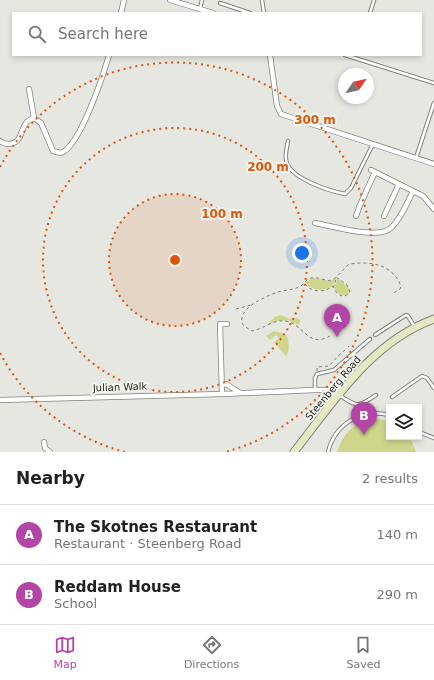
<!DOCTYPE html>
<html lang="en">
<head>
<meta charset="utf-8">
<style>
  body { margin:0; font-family:"DejaVu Sans",sans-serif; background:#f2f2f2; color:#202124 }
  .controls { position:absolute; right:12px; bottom:12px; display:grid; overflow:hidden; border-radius:0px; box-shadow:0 2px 6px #0003 }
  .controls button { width:36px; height:36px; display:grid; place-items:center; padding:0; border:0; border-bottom:1px solid #e0e0e0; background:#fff; color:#202124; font:20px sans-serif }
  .compass { position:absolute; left:338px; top:68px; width:36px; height:36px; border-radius:50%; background:#fff; box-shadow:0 2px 6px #0003; rotate:56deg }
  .you { position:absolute; left:302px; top:253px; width:14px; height:14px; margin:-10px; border:3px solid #fff; border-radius:50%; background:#1a73e8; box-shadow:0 0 0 6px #1a73e833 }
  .badge { display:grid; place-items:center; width:26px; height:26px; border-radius:50%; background:#b245a5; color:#fff; font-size:13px; font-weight:700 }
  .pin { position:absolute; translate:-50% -33px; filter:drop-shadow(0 1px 2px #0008) }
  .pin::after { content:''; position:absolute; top:21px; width:14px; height:12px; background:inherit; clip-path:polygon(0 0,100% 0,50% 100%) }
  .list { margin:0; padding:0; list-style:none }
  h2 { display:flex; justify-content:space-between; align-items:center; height:52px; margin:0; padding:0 16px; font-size:17px }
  h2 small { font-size:13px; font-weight:400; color:#757577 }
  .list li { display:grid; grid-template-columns:26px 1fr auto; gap:12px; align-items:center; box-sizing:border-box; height:60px; padding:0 16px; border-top:1px solid #e0e0e0 }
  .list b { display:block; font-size:15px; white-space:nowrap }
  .list p { margin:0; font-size:13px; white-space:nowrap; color:#757577 }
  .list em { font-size:13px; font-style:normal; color:#757577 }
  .icon { flex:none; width:22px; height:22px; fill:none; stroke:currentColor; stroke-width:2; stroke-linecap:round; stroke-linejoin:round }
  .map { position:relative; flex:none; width:434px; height:452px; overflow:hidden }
  .search { position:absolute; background:#fff; box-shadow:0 2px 6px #0003; left:12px; right:12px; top:12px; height:44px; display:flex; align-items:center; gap:10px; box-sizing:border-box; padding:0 14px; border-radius:0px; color:#757577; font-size:15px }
  .sheet { height:172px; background:#fff }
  nav { display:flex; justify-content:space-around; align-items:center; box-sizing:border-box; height:56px; border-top:1px solid #e0e0e0; background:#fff; font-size:11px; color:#757577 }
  nav a { display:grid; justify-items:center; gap:2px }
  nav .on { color:#b245a5 }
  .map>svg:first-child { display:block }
  .grass { fill:#ced68c }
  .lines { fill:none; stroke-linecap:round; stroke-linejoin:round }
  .service-casing { stroke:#81827c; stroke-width:4.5 }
  .minor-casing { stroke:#81827c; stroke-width:6 }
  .secondary-casing { stroke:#81827c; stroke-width:9 }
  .path { stroke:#7c7d79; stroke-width:1; stroke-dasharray:3 3; stroke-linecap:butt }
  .service { stroke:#fff; stroke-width:2.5 }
  .minor { stroke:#fff; stroke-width:4.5 }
  .secondary { stroke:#e5e8c2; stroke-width:7 }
  .ring { fill:none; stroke:#de560d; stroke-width:2; stroke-dasharray:2 4 }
  .labels { text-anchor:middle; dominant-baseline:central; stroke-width:4; stroke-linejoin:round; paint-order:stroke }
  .street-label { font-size:10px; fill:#242522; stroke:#f3f4ed }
  .centre { fill:#de560d; stroke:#f3f4ed; stroke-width:2 }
  .ring-label { font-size:12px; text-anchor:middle; font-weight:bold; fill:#de560d; stroke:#f3f4ed; stroke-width:4; stroke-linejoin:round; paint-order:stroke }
</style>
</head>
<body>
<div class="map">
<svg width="434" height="452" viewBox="0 0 434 452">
  <rect width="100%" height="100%" fill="#e6e7e0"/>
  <path class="grass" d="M313,278L329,281L335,279C335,292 313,293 305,283L309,280Z
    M337,278L349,288L350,292C343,299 337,294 334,287L336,284Z
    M281,315L290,319L298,318L300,320L299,326C288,317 278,320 266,325L275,317Z
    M274,331L282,333L287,336C289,343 290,351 286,356L274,342L279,338L276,335L270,340L266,336Z
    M377,419L389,421V437H410L416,452H337C345,430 355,422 377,419Z"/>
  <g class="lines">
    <defs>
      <path id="service" d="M262,0L264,13
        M220,3L250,13
        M200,9L202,0
        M370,13L374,0
        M345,55L434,83
        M288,141C287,147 285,154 286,159C287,178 330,191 345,194L351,188L373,144
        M416,158L434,103
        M375,335L406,315L408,316L414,326
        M315,390V378L317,374L334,370L370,339
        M339,395C358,407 357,408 376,395
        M392,397L422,376L427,378L434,388
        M361,405L364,415
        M419,432L434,438
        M328,452C335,424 361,408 389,415"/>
      <path id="minor" d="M170,0L213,13
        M121,13L124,0
        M270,55L277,106L281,114L434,164
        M29,89L34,118
        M34,118L41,123L53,151L61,153C80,146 103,76 109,55
        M0,141C3,143 5,144 9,144C22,143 20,131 26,123C28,120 31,119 34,118
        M371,170L423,196L434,209
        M356,216L360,205L375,172
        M384,216L399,184
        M315,223C333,226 377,240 391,228C400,220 408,202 413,191
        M222,385L226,384L240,393
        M222,394L220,324H227
        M0,400L222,394L315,390H329L338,395
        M44,442L45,448L50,452"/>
      <path id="secondary" d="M294,452C334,401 371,342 434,319"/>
    </defs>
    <use href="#service" class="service-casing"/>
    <use href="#minor" class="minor-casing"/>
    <use href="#secondary" class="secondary-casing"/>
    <path class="path" d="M305,284C313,294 326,292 335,285L336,277L347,285L350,292C344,300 336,295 333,286
      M236,309L251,305
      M330,336C307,349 304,323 285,321C274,319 263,329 252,331L244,326C233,310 266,296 278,292C285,290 293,290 299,287C304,285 306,279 311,278C318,276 325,282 332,280C338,277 343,269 348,265L350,264C371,261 392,264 401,286L400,289L392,294
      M348,346L349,347
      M317,371V367L329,366L339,355L345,350"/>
    <use href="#service" class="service"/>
    <use href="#minor" class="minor"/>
    <use href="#secondary" class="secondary"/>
  </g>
  <circle cx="175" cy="260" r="66" fill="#de560d" fill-opacity=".12"/>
  <g class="ring">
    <circle cx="175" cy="260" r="66"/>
    <circle cx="175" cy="260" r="132"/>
    <path d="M125 452A198 198 0 0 1 0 353M0 167A198 198 0 1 1 225 452"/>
  </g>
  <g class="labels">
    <g class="street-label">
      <text transform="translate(120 387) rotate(-2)">Julian Walk</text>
      <text transform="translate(333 388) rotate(-50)">Steenberg Road</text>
    </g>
  </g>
  <circle cx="175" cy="260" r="6" class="centre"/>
  <g class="ring-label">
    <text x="315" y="124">300 m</text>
    <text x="268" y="171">200 m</text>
    <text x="222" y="218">100 m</text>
  </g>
</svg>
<div class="controls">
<button><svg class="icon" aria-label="layers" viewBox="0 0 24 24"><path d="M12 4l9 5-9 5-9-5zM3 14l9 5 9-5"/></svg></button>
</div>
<svg class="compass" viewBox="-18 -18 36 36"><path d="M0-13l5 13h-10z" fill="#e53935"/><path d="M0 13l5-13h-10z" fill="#757577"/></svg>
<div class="you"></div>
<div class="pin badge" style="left:337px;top:337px">A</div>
<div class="pin badge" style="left:364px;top:435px">B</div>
<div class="search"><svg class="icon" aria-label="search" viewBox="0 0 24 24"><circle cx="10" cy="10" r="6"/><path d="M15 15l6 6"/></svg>Search here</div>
</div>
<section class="sheet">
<h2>Nearby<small>2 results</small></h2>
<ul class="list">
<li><span class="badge">A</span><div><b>The Skotnes Restaurant</b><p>Restaurant · Steenberg Road</p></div><em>140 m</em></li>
<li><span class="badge">B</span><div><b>Reddam House</b><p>School</p></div><em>290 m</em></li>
</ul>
</section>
<nav>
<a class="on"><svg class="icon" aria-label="map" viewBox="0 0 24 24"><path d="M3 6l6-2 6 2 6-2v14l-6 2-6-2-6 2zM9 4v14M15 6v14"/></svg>Map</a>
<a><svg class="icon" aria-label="directions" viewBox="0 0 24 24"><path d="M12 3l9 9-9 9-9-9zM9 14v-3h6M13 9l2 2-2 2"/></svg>Directions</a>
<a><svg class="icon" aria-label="saved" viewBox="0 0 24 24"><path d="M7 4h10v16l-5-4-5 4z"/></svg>Saved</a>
</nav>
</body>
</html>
